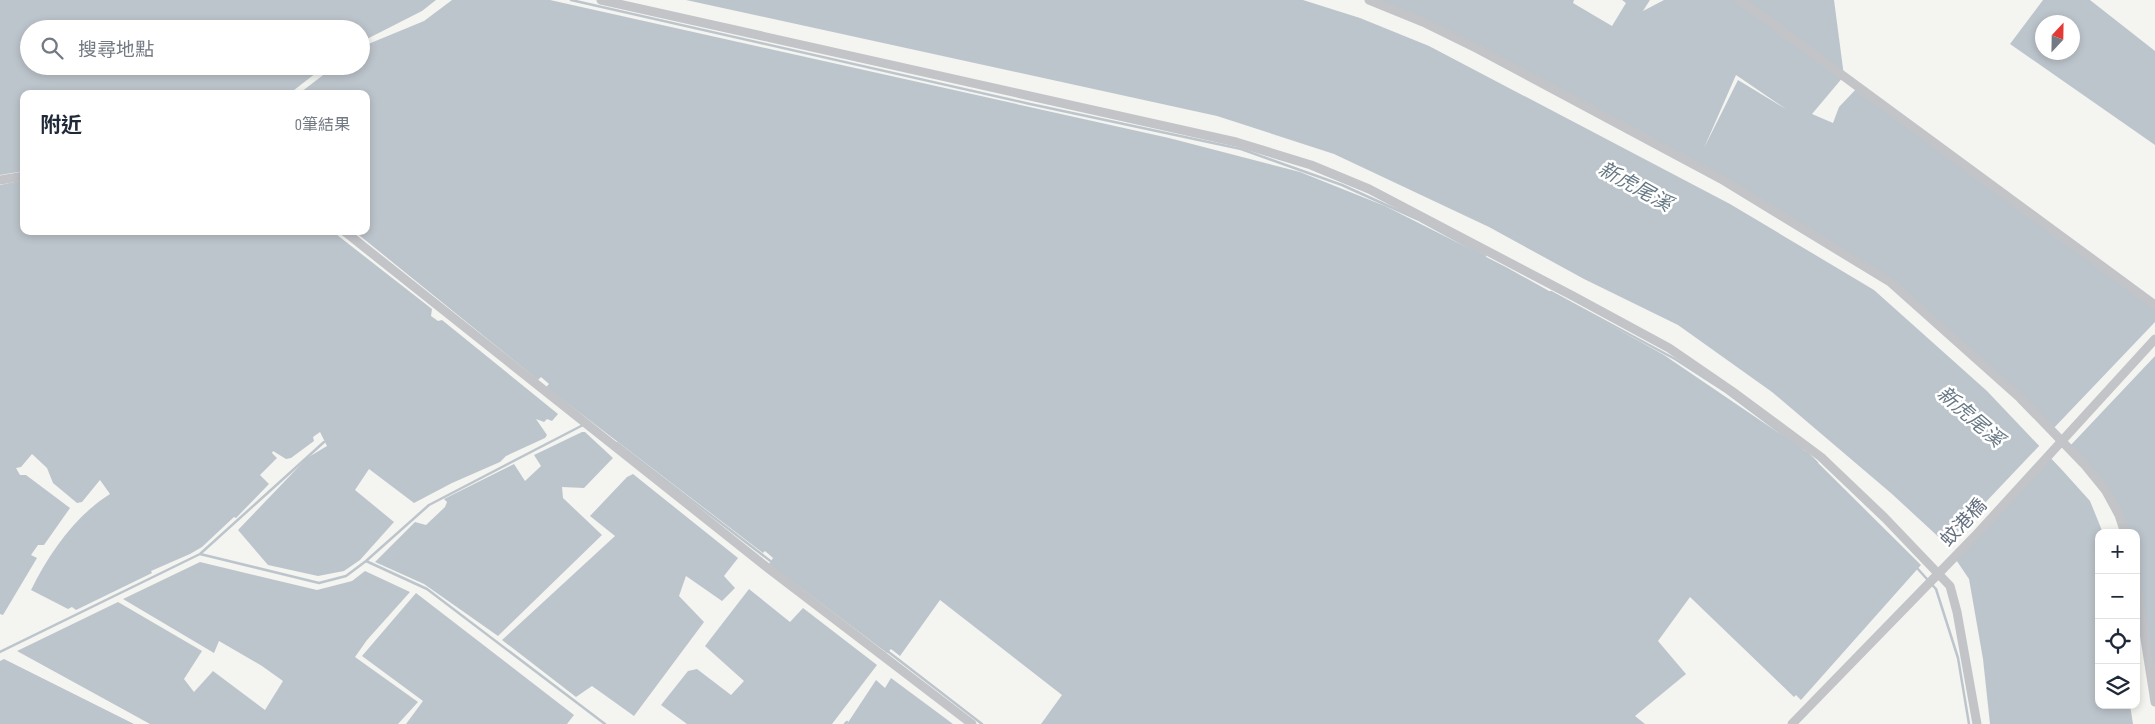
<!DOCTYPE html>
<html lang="zh-TW">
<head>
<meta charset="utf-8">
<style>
  body { margin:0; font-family:"Sofia Sans Condensed","Noto Sans TC",sans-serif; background:#f6f6f7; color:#1f2937 }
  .controls { position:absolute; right:15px; bottom:15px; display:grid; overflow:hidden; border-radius:10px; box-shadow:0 2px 8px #0003 }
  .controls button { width:45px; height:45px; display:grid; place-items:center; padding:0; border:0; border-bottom:1px solid #e0e1e3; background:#fff; color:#1f2937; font:25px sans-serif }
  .compass { position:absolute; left:2035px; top:15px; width:45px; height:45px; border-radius:50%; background:#fff; box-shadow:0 2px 8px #0003; rotate:22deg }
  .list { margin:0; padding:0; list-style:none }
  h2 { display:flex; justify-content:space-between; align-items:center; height:65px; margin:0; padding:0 20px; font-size:21px }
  h2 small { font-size:16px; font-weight:400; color:#747a83 }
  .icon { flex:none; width:28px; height:28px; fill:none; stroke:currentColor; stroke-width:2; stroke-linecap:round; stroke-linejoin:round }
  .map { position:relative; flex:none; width:2155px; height:724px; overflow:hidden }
  .search { position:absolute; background:#fff; box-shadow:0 2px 8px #0003; left:20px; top:20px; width:350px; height:55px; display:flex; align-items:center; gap:12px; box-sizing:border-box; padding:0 18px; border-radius:28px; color:#747a83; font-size:19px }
  .panel { position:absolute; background:#fff; box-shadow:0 2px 8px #0003; left:20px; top:90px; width:350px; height:145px; border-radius:10px }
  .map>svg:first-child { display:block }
  .water { fill:#bdc5cc; fill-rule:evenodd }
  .pier { fill:#f4f4f1 }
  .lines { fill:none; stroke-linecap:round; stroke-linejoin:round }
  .stream { stroke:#bdc5cc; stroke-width:2.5 }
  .minor { stroke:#c2c4c8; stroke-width:9 }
  .minor-bridge { stroke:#c2c4c8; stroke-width:9 }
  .labels { text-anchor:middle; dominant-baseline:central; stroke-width:5; stroke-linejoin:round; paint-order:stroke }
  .street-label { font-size:19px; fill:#657080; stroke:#fff }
  .water-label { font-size:20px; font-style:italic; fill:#667884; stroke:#fff }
</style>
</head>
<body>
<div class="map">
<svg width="2155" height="724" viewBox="0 0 2155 724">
  <rect width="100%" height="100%" fill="#f4f4f1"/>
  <path class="water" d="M0,0H436L422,11L361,42V29H29V66H325L289,94H24V171L0,175Z
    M452,0H550L1169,138L1300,172L1385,206L1506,267L1664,355L1807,452L1921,565L1801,700L1796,695L1794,697L1690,597L1658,641L1686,674L1635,716L1645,724H1041L1062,695L940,600L900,656L891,649L887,653L769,564L773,558L765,551L763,553L546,387L549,384L541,377L538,380L354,231H366V94H302L301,92L335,66H361V47L424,21Z
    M686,0H1303L1360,18L1429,46L1730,204L1874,290L1987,391L2063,471L2090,501L2103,533H2099V705H2130L2133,724H1990L1983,659L1969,579L1944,542L1892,494L1772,392L1678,325L1584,279L1489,227L1334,154L1217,116Z
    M1368,0H1574L1573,3L1612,26L1626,3L1622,0H1650L1643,11L1664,0H1834L1844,76L1812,114L1833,123L1839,107L1858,87L2155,304V322L2051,431L1883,278L1695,165L1527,75ZM1736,75L1786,109L1738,80L1704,148Z
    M2043,0H2090L2155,51V145L2010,44ZM2072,22V52H2042V22Z
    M24,180V231H332L432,309L431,316L438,321L442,320L558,414L552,421L547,419L544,422L536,419L547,435L545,438L506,456L500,462L452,483L414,503L369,469L355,490L394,522L360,560L344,571L318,576L268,565L238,530L307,458L327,446L320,432L313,437L314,441L291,458L286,459L273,451L272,453L277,458L260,475L269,484L236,518L234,517L202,547L190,554L151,571L152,573L76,610L72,607L68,609L31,590C50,552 75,516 110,494L100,480L82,502L77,503L53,483L47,468L32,454L21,467L16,468L20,475H26L70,508L44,545H38L31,555L37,558L3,615L0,614V185Z
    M2155,356V702L2136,581V533H2125L2119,515L2068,448Z
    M582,432H585L613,458L584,488L562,487L563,498L602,535L498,636L424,584L375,562L415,522L426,525L445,507L447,502L444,499L514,464L525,481L541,466L534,455Z
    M633,474L738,558L724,576L735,588L722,601L686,576L679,596L704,622L634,716L592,686L576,697L502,640L615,536L590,516L627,477Z
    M200,562L317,590L352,581L365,571L410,592L367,640L355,657L418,702L398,724H150L17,651L118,602L202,651L184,679L194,692L213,671L265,710L283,681L262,666L219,641L214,653L123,599Z
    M749,589L790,622L803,608L877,665L832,724H687L661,705L688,671L697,669L731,695L744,681L705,646Z
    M416,593L574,715L567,724H406L423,701L362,656Z
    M4,659L134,724H0V661Z
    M891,678L953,724H847L876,680L885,688Z"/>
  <path class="pier" d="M2041,444L2051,455L1952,559L1944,546Z"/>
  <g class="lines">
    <path class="stream" d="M571,0L1030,104L1241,149L1342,185L1417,219L1485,256
      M1551,292L1675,359L1726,392L1802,449
      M617,443L773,563
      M1807,453L1817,463
      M200,554L319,583L346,576L366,561L429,505L583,425
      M366,561L427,589L605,724
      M1917,568L1936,589L1958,658L1969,724
      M886,650L982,724
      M0,652L200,554L324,442
      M845,724L847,722"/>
    <path class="minor" d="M601,0L1236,142L1311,165L1369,189L1573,296L1669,348L1736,394L1821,457L1885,518L1950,586L1957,612L1977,724
      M1369,0L1423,22L1478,49L1721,179L1890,282L2020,398L2084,464L2106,491L2119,515L2125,533
      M1740,0L2155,305
      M0,180L24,176
      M344,231L764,565L972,724
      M2136,582L2155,702"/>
    <path class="minor-bridge" d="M1792,724L1975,536L2155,339"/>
  </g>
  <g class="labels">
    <g class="street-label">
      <text transform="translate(1964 523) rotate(-47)">蚊港橋</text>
    </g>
    <g class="water-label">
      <text transform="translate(1635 187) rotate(29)">新虎尾溪</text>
      <text transform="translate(1970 417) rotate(41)">新虎尾溪</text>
    </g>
  </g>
</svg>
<div class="controls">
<button>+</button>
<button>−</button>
<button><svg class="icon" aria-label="locate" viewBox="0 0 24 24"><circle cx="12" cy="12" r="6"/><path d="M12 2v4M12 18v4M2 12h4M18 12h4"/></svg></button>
<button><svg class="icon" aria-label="layers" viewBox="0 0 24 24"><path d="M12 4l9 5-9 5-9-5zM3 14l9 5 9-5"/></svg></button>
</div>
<svg class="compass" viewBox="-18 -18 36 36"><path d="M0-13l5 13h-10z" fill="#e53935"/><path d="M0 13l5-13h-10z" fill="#747a83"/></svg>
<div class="search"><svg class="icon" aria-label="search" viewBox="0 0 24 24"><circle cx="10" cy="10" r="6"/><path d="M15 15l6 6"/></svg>搜尋地點</div>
<section class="panel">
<h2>附近<small>0筆結果</small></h2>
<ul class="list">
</ul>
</section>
</div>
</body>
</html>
